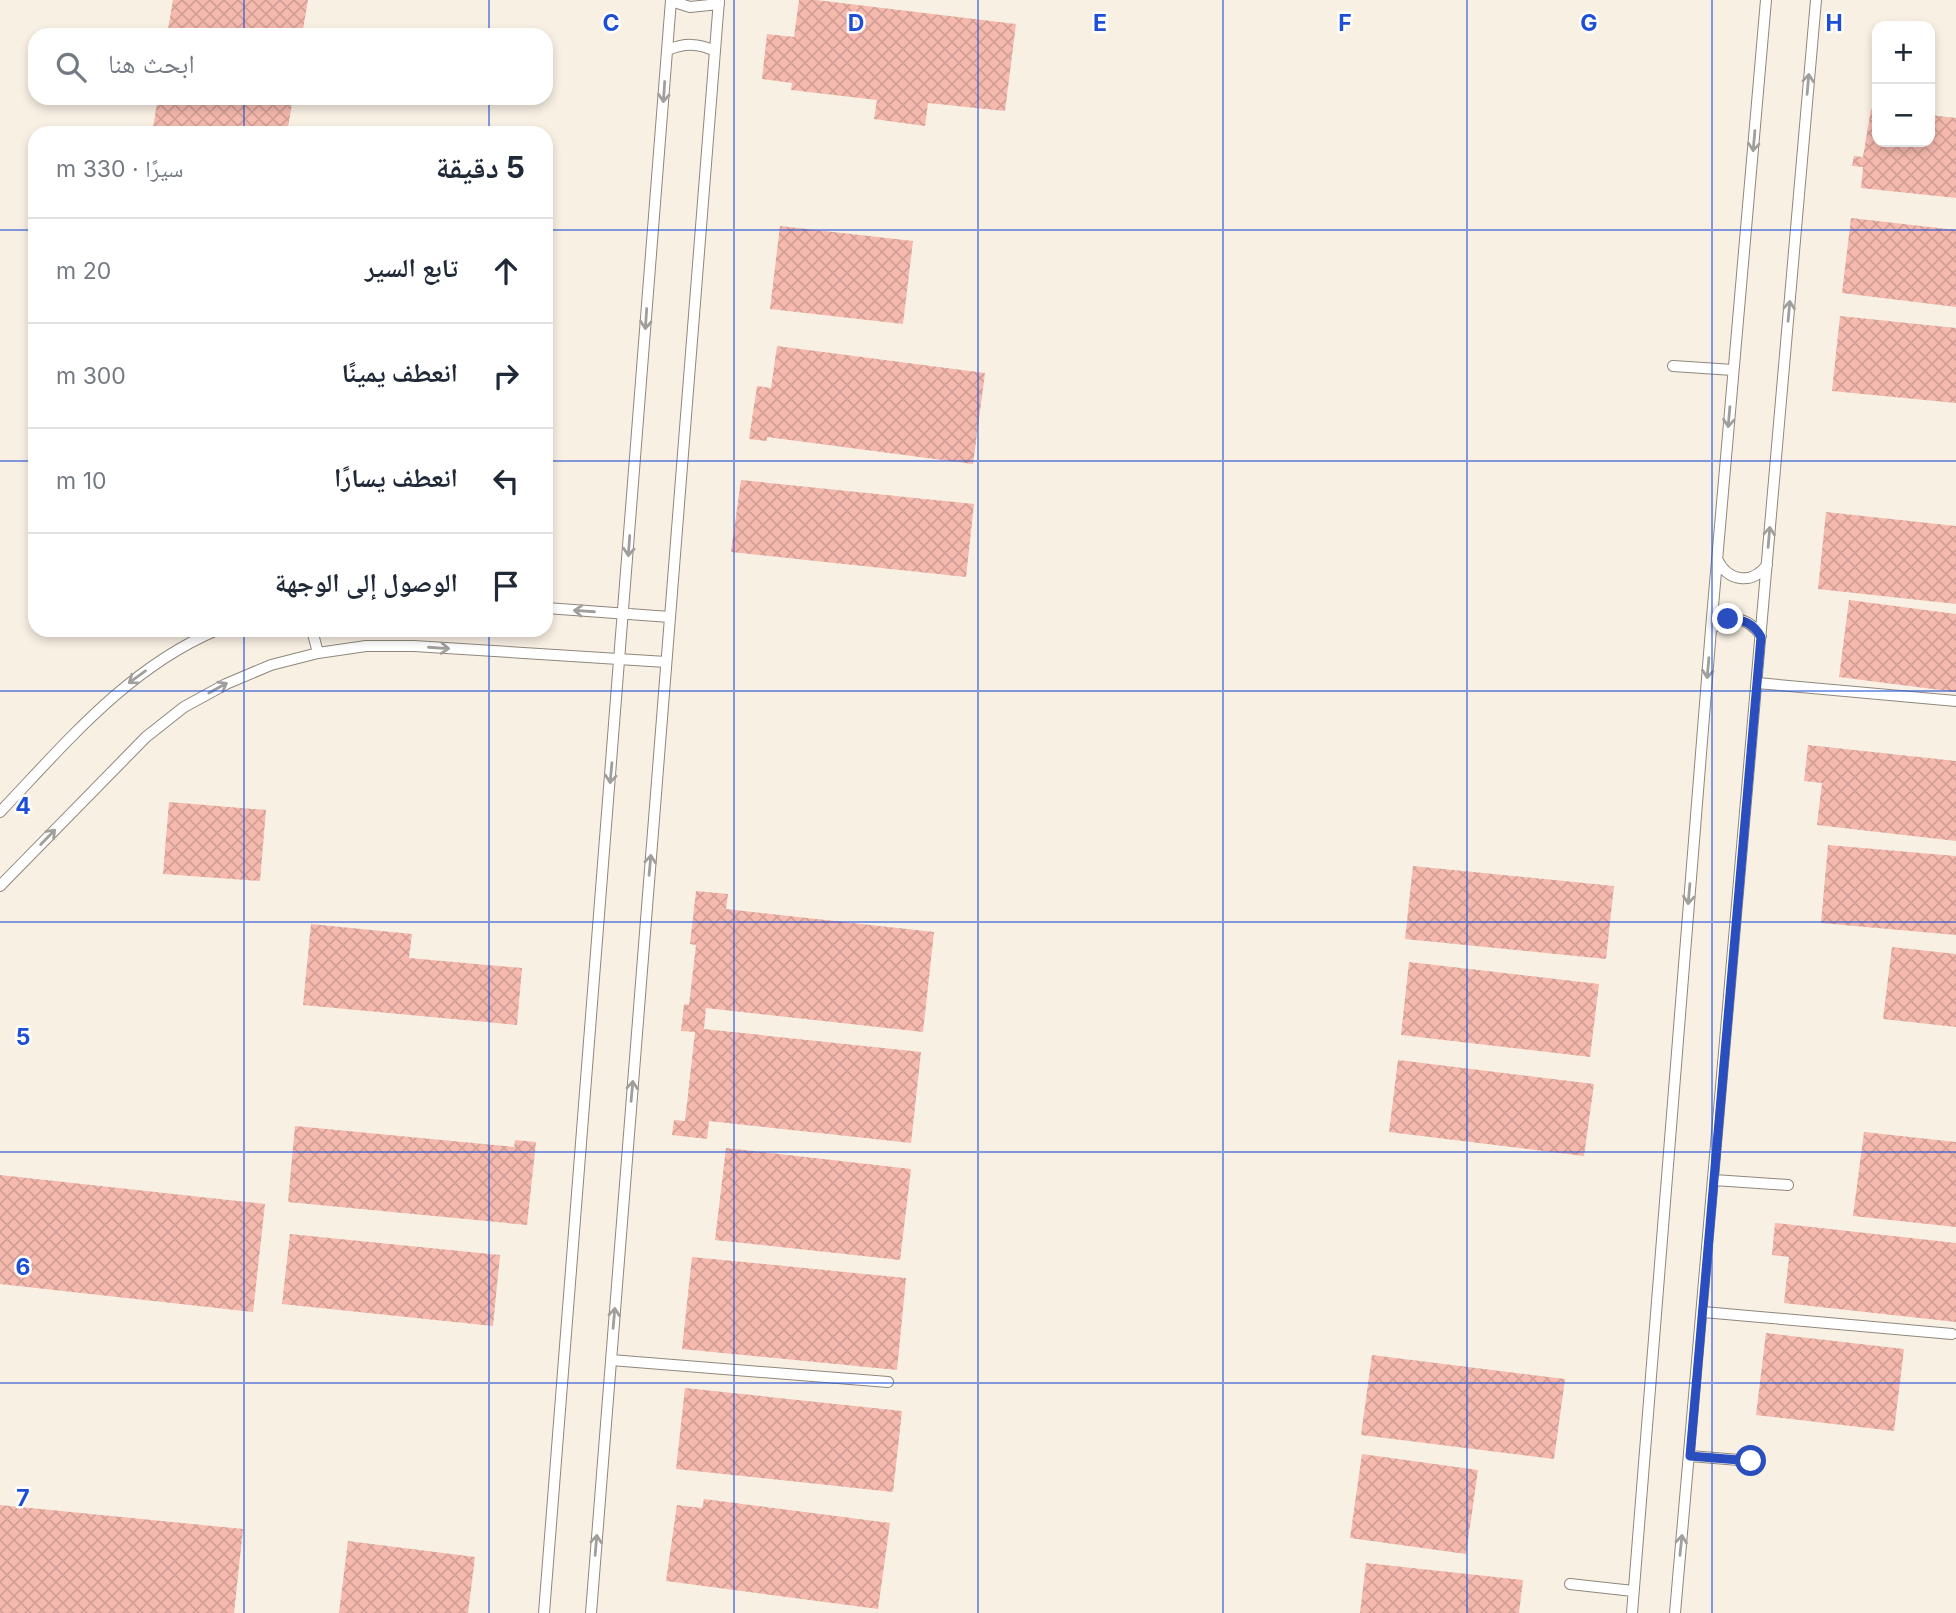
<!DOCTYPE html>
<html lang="ar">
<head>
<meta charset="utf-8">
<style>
  body { margin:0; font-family:Inter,"Noto Naskh Arabic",sans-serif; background:#f6f6f7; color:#1f2937; direction:rtl }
  .controls { position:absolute; right:21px; top:21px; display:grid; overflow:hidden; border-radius:14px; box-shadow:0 4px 10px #0003 }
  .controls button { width:63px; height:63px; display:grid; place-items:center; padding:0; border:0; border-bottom:2px solid #e0e1e3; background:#fff; color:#1f2937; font:35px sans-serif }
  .stop { position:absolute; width:21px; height:21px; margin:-16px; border:5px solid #2a4ebe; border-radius:50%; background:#fff }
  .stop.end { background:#2a4ebe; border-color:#fff; box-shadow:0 2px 7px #0008 }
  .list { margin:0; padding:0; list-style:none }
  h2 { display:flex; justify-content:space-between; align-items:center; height:91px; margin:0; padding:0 28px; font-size:30px }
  h2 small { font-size:23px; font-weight:400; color:#747a83 }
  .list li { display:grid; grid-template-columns:46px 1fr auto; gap:21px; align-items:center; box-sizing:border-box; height:105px; padding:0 28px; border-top:2px solid #e0e1e3 }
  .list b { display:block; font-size:26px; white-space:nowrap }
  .list em { font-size:23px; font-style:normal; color:#747a83 }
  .icon { flex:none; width:38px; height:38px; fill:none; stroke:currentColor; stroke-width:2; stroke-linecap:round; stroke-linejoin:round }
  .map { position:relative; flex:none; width:1956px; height:1613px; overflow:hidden; direction:ltr }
  .search { position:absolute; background:#fff; box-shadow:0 4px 10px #0003; left:28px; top:28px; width:525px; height:77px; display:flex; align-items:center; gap:18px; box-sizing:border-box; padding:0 24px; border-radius:21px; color:#747a83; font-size:26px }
  .panel { position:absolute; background:#fff; box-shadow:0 4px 10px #0003; left:28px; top:126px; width:525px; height:511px; border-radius:21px; direction:rtl }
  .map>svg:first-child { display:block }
  .building { fill:url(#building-cross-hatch) }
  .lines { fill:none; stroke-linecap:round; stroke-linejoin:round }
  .service-casing { stroke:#8f877c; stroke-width:12 }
  .service { stroke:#fff; stroke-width:10 }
  .oneway { stroke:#a09f9c }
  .route { stroke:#2a4ebe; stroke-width:9 }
  .grid { fill:none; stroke:#1d4ed8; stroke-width:2; stroke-opacity:0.55 }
  .grid-label { font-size:23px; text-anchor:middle; font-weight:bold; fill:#1d4ed8; stroke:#fff; stroke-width:5; stroke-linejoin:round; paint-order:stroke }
</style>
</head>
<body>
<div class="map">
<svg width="1956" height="1613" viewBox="0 0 1956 1613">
  <defs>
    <pattern id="building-cross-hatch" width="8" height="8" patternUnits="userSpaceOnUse" patternTransform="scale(1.75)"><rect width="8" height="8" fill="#f5b9ae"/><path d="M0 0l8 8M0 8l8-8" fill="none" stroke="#d29f96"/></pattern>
  </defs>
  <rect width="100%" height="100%" fill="#f9f0e4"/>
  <path class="building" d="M173,0H308L302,35H167Z
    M799,0H816L1016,24L1005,111L928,103L925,126L874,119L877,100L791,90L792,83L762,79L767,34L794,37Z
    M158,98H293L287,133H152Z
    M1871,109L1877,110V142H1930V115L1956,118V198L1861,188L1863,167L1852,166L1854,156L1863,157Z
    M1851,218L1956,230V307L1842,293Z
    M780,226L913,241L903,324L770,309Z
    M1840,316L1956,328V403L1832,391Z
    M777,346L985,373L973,464L767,437V441L749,439L757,386L771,388Z
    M741,480L974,504L966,577L731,552Z
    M1826,512L1956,526V604L1818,589Z
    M1849,600L1956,614V692L1839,677Z
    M1808,745L1956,761V841L1817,825L1822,783L1804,781Z
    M169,802L266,810L260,881L163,874Z
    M1828,845L1956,856V935L1821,923Z
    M1413,866L1614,886L1606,959L1405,939Z
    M696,891L728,894L726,909L934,932L923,1032L706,1008L704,1029L921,1052L911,1143L709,1121L707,1139L672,1135L674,1120L685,1121L695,1032L681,1031L684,1004L689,1005L696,945L690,944Z
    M311,924L412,934L409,958L522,968L517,1025L303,1005Z
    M1892,947L1956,954V1027L1883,1019Z
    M1409,962L1599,984L1590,1057L1401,1035Z
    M1398,1060L1594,1084L1584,1156L1389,1132Z
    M295,1126L514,1147L515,1140L536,1142L527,1225L288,1202Z
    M1864,1132L1956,1142V1227L1853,1216Z
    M726,1148L911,1169L900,1260L715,1240Z
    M0,1175L265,1204L253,1312L0,1284Z
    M1775,1223L1956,1243V1322L1784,1303L1789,1257L1772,1255Z
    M290,1234L500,1255L493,1326L282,1304Z
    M692,1257L906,1278L897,1370L682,1349Z
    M1766,1333L1904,1349L1894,1431L1756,1415Z
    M1372,1355L1565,1379L1554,1459L1361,1435Z
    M685,1388L902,1411L893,1492L676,1469Z
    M1362,1454L1478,1470L1466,1554L1350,1538Z
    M704,1499L890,1523L878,1609L666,1581L677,1505L702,1508Z
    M0,1505L243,1529L234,1613H0Z
    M348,1541L475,1557L468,1613H339Z
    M1366,1563L1523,1580L1519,1613H1360Z"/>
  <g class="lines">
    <defs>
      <path id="service" d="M671,1L690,7L719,4
        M668,50C684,43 698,43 715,51
        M1673,366L1733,370
        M1717,559C1728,582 1752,585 1767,565
        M546,608L670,617
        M1711,629C1728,614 1748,616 1761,636
        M312,630L318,653
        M1757,683L1956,701
        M0,812C65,744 127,668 217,630
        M0,886L146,737L184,707L226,684L271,665L318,653L366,646H414L666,662
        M1714,1180L1788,1185
        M1703,1312L1952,1334
        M611,1360L888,1382
        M1690,1456L1751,1461
        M1570,1584L1633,1591
        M544,1613L671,0
        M591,1613L719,0
        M1632,1613L1711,629L1766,0
        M1675,1613L1816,0"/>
    </defs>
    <use href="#service" class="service-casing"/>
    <use href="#service" class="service"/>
  </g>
  <defs><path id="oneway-shaft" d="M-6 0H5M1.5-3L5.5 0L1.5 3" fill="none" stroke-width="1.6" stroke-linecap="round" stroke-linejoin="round" transform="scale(1.75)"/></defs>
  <g class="oneway">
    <use href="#oneway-shaft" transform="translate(1808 84) rotate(-85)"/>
    <use href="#oneway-shaft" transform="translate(664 92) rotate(94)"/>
    <use href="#oneway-shaft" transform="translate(1754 141) rotate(95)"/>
    <use href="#oneway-shaft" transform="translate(1789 311) rotate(-85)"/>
    <use href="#oneway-shaft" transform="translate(646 319) rotate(94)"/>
    <use href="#oneway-shaft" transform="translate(1729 417) rotate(95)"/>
    <use href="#oneway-shaft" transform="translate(1769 537) rotate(-85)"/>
    <use href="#oneway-shaft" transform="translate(629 546) rotate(94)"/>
    <use href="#oneway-shaft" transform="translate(584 611) rotate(-176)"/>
    <use href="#oneway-shaft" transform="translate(439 648) rotate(4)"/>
    <use href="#oneway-shaft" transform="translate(1708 668) rotate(95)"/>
    <use href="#oneway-shaft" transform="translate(137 677) rotate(144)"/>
    <use href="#oneway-shaft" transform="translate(218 688) rotate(-29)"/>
    <use href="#oneway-shaft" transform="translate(611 773) rotate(95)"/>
    <use href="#oneway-shaft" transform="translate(48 837) rotate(-46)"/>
    <use href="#oneway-shaft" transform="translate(650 865) rotate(-85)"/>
    <use href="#oneway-shaft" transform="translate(1689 894) rotate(95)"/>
    <use href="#oneway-shaft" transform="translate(632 1091) rotate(-85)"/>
    <use href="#oneway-shaft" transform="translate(614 1318) rotate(-85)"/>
    <use href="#oneway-shaft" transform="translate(596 1545) rotate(-85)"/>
    <use href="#oneway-shaft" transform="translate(1681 1545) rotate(-84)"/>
  </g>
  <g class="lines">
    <path class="route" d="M1728,619C1743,619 1753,623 1761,637L1690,1456L1751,1461"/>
  </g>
  <path class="grid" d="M244,0V35M489,0V35M734,0V1613M978,0V1613M1223,0V1613M1467,0V1613M1712,0V1613M244,98V133M489,98V133M0,230H35M546,230H1956M0,461H35M546,461H1956M244,630V1613M489,630V1613M0,691H1956M0,922H1956M0,1152H1956M0,1383H1956"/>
  <g class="grid-label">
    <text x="611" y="31">C</text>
    <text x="856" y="31">D</text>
    <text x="1100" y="31">E</text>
    <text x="1345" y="31">F</text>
    <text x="1589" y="31">G</text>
    <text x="1834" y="31">H</text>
    <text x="23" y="814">4</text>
    <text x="23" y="1045">5</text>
    <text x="23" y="1275">6</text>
    <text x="23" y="1506">7</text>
  </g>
</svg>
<div class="controls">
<button>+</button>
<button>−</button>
</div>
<div class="stop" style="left:1751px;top:1461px"></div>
<div class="stop end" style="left:1728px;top:619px"></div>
<div class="search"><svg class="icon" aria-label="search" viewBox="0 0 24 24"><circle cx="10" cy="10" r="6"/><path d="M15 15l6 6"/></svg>ابحث هنا</div>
<section class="panel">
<h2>5 دقيقة<small>سيرًا · 330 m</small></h2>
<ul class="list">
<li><svg class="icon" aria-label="ahead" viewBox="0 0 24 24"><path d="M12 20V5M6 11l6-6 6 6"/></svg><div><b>تابع السير</b></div><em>20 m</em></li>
<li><svg class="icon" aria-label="right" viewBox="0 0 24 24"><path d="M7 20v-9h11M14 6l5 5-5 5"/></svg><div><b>انعطف يمينًا</b></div><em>300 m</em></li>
<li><svg class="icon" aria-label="left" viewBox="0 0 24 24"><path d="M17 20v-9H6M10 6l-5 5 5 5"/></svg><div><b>انعطف يسارًا</b></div><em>10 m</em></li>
<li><svg class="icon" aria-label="arrive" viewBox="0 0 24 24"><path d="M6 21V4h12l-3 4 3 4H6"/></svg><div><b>الوصول إلى الوجهة</b></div></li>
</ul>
</section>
</div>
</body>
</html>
